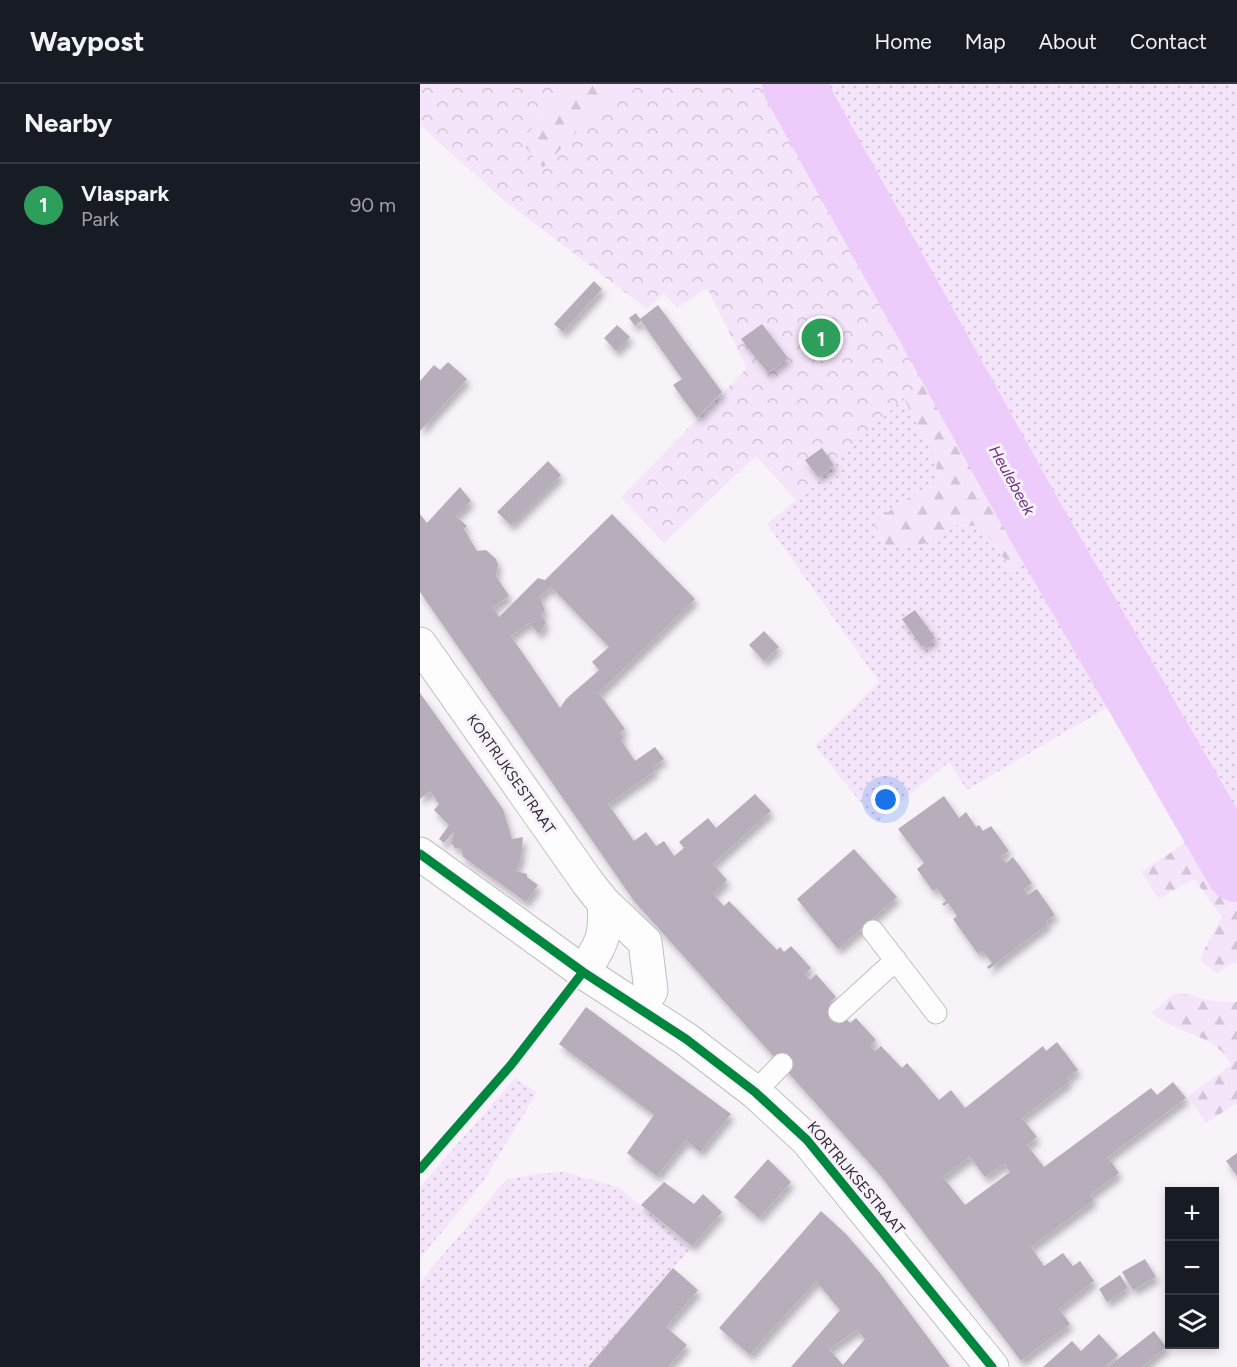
<!DOCTYPE html>
<html lang="en">
<head>
<meta charset="utf-8">
<style>
  body { margin:0; font-family:Figtree,sans-serif; background:#20242c; color:#f1f3f6 }
  .controls { position:absolute; right:18px; bottom:18px; display:grid; overflow:hidden; border-radius:0px; box-shadow:0 3px 9px #0003 }
  .controls button { width:54px; height:54px; display:grid; place-items:center; padding:0; border:0; border-bottom:2px solid #363941; background:#171b24; color:#f1f3f6; font:30px sans-serif }
  .you { position:absolute; left:466px; top:716px; width:21px; height:21px; margin:-15px; border:4px solid #fff; border-radius:50%; background:#1a73e8; box-shadow:0 0 0 9px #1a73e833 }
  .badge { display:grid; place-items:center; width:39px; height:39px; border-radius:50%; background:#767277; color:#fff; font-size:20px; font-weight:700 }
  .pin { position:absolute; translate:-50% -50%; border:3px solid #fff; box-shadow:0 2px 6px #0006 }
  .list { margin:0; padding:0; list-style:none }
  h2 { display:flex; justify-content:space-between; align-items:center; height:78px; margin:0; padding:0 24px; font-size:26px }
  h2 small { font-size:20px; font-weight:400; color:#9ea1a6 }
  .list li { display:grid; grid-template-columns:39px 1fr auto; gap:18px; align-items:center; box-sizing:border-box; height:84px; padding:0 24px; border-top:2px solid #363941 }
  .list b { display:block; font-size:22px; white-space:nowrap }
  .list p { margin:0; font-size:20px; white-space:nowrap; color:#9ea1a6 }
  .list em { font-size:20px; font-style:normal; color:#9ea1a6 }
  .icon { flex:none; width:33px; height:33px; fill:none; stroke:currentColor; stroke-width:2; stroke-linecap:round; stroke-linejoin:round }
  .map { position:relative; flex:none; width:817px; height:1283px; overflow:hidden }
  header { display:flex; align-items:center; gap:36px; box-sizing:border-box; height:84px; padding:0 30px; background:#171b24; border-bottom:2px solid #363941 }
  header strong { font-size:28px }
  nav { display:flex; gap:33px; margin-inline-start:auto; font-size:21px }
  main { display:flex }
  aside { flex:1; background:#171b24 }
  .map>svg:first-child { display:block }
  .grass { fill:url(#grass-dots) }
  .forest { fill:url(#forest-firs) }
  .park { fill:url(#park-crowns) }
  .lines { fill:none; stroke-linecap:round; stroke-linejoin:round }
  .river { stroke:#edcbfa; stroke-width:62 }
  .building { fill:#b8aebb; fill-rule:evenodd; filter:url(#shadow) }
  .lane-casing { stroke:#c1bec2; stroke-width:23 }
  .street-casing { stroke:#c1bec2; stroke-width:35 }
  .secondary-casing { stroke:#c1bec2; stroke-width:35 }
  .lane { stroke:#fefdfe; stroke-width:21 }
  .street { stroke:#fefdfe; stroke-width:33 }
  .secondary { stroke:#fefdfe; stroke-width:33 }
  .cycleway-casing { stroke:#f8f1fb; stroke-width:13 }
  .cycleway { stroke:#00873e; stroke-width:9 }
  .labels { text-anchor:middle; dominant-baseline:central; stroke-width:6; stroke-linejoin:round; paint-order:stroke }
  .street-label { font-size:15px; fill:#302d31; stroke:#f8f1fb }
  .water-label { font-size:16px; font-style:italic; fill:#6b347e; stroke:#f8f1fb }
</style>
</head>
<body>
<header>
<strong>Waypost</strong>
<nav><a>Home</a><a>Map</a><a>About</a><a>Contact</a></nav>
</header>
<main>
<aside>
<h2>Nearby<small></small></h2>
<ul class="list">
<li><span class="badge" style="background:#2e9e5b">1</span><div><b>Vlaspark</b><p>Park</p></div><em>90 m</em></li>
</ul>
</aside>
<div class="map">
<svg width="817" height="1283" viewBox="0 0 817 1283">
  <defs>
    <pattern id="grass-dots" width="8" height="8" patternUnits="userSpaceOnUse" patternTransform="scale(1.5)"><rect width="8" height="8" fill="#f4e5fa"/><path d="M2 2h.1M6 6h.1" fill="none" stroke="#d2c5d7" stroke-width="1.8" stroke-linecap="round"/></pattern>
    <pattern id="forest-firs" width="22" height="20" patternUnits="userSpaceOnUse" patternTransform="scale(1.5)"><rect width="22" height="20" fill="#f4e5fa"/><path d="M5 1l3.5 6h-7zM16 11l3.5 6h-7z" fill="#d2c5d7"/></pattern>
    <pattern id="park-crowns" width="20" height="18" patternUnits="userSpaceOnUse" patternTransform="scale(1.5)"><rect width="20" height="18" fill="#f4e5fa"/><path d="M2 6a3 3 0 1 1 6 0M12 15a3 3 0 1 1 6 0" fill="none" stroke="#d2c5d7"/></pattern>
    <filter id="shadow"><feDropShadow dx="3.5" dy="6" stdDeviation="3" flood-color="#0004"/></filter>
  </defs>
  <rect width="100%" height="100%" fill="#f7f3f9"/>
  <path class="grass" d="M392,0H817V746L731,603Z
    M483,313L516,376L517,399L485,416L506,459L535,441L561,442L592,486L615,469L698,617L547,706L529,678L457,738L395,662L459,598L347,440L376,416Z
    M95,994L117,1008L61,1101L0,1174V1103Z
    M145,1088L200,1104L271,1164L168,1283H0V1198L86,1096L116,1090Z"/>
  <path class="forest" d="M155,0H202L123,84L100,57Z
    M510,289L615,469L593,487L561,442L535,441L506,459L486,464L463,460L454,438L485,416L517,399L516,376L483,313Z
    M779,750L817,812V880L813,879L797,889L781,877L784,866L802,833L774,795L739,815L721,788Z
    M753,910H767L791,917L817,918V1019L786,1039L768,1012L811,981C797,949 756,951 732,929Z"/>
  <path class="park" d="M0,0H155L100,57L123,84L202,0H342L510,289L376,416L336,372L244,459L201,413L327,284L287,204L257,224L244,209L227,225L82,115L0,41Z"/>
  <g class="lines">
    <path class="river" d="M373,0L611,430L817,787"/>
  </g>
  <path class="building" d="M174,197L182,205L143,248L134,240Z
    M238,221L302,308L277,334L253,301L262,295L221,237L215,242L209,234L216,229L220,235Z
    M342,240L368,274L348,289L321,255Z
    M197,241L210,253L196,267L184,254Z
    M28,278L47,295L0,347V297L14,281L20,286Z
    M402,364L414,381L398,393L385,376Z
    M128,377L141,391L91,441L77,428Z
    M40,403L51,417L36,432L47,442L44,445L57,467L66,466L76,475L78,480L76,492L89,512L73,523L79,533L118,494L125,496L192,430L275,515L179,609L205,645L200,648L204,654L201,656L215,677L235,663L244,675L233,683L235,687L188,720L214,757L226,748L236,762L244,757L254,772L264,764L259,758L288,734L296,744L335,710L351,727L293,780L307,796L293,810L304,822L309,817L357,866L360,863L364,868L371,862L391,884L385,890L390,896L396,890L416,913L410,918L430,939L436,934L456,956L450,962L455,967L461,962L482,984L487,979L519,1016L531,1006L545,1024L623,962L626,967L637,958L658,986L647,994L650,997L602,1034L617,1053L607,1061L624,1083L731,1004L737,1011L753,998L766,1014L688,1073L699,1089L670,1111L674,1116L611,1163L624,1182L643,1169L653,1182L660,1177L674,1197L639,1225L650,1240L601,1277L460,1091L214,817L0,508V430L7,439ZM131,503L189,563L172,578L179,586L146,615L140,624L91,552L109,539L119,550L126,539L121,530L125,528L120,512ZM550,1073L565,1093L584,1080L590,1088L545,1121L523,1093Z
    M495,526L515,554L502,563L482,535Z
    M344,547L359,563L344,577L329,561Z
    M0,609L83,725L92,755L103,753L101,774L96,787L107,790V793L118,801L106,818L43,773L41,764H35L31,759L34,748L24,759L19,755L29,741L14,726L19,720L10,707L0,715Z
    M524,712L539,734L546,728L556,743L559,741L563,747L571,742L589,767L581,772L586,779L593,773L612,799L604,805L608,811L617,805L635,831L626,837L628,840L569,885L567,883L572,879L563,867L558,870L533,835L537,832L528,819L524,822L522,820L526,817L517,804L513,807L497,785L504,779L478,745Z
    M434,765L477,813L418,865L377,815Z
    M166,923L311,1030L280,1068L266,1056L237,1092L207,1069L234,1031L139,960Z
    M817,1069V1092L806,1077Z
    M348,1075L371,1098L339,1134L314,1113Z
    M244,1098L274,1120L283,1110L302,1128L272,1162L221,1121Z
    M401,1127L426,1150L460,1189L530,1283H371L420,1226L396,1197L330,1271L299,1244ZM437,1246L445,1255L423,1281L409,1265Z
    M725,1175L736,1193L713,1206L702,1188Z
    M253,1184L278,1206L246,1243L267,1261L248,1283H168Z
    M700,1191L708,1204L687,1218L679,1205Z
    M734,1247L746,1263L722,1283H688Z
    M679,1250L698,1271L685,1283H623L652,1257L661,1267Z"/>
  <g class="lines">
    <defs>
      <path id="lane" d="M453,847L516,929
        M419,928L476,876
        M335,1008L362,980"/>
      <path id="street" d="M0,560L168,799L184,819L225,858L231,907L219,924
        M163,888C181,862 187,851 184,819"/>
      <path id="secondary" d="M0,770L163,888L266,955L335,1008L387,1056L572,1283"/>
    </defs>
    <use href="#lane" class="lane-casing"/>
    <use href="#street" class="street-casing"/>
    <use href="#secondary" class="secondary-casing"/>
    <use href="#lane" class="lane"/>
    <use href="#street" class="street"/>
    <use href="#secondary" class="secondary"/>
    <defs>
      <path id="cycleway" d="M0,770L163,888L266,955L335,1008L387,1056L572,1283
        M0,1085L91,981L163,888"/>
    </defs>
    <use href="#cycleway" class="cycleway-casing"/>
    <use href="#cycleway" class="cycleway"/>
  </g>
  <g class="labels">
    <g class="street-label">
      <text transform="translate(91 690) rotate(55)">KORTRIJKSESTRAAT</text>
      <text transform="translate(436 1094) rotate(50)">KORTRIJKSESTRAAT</text>
    </g>
    <g class="water-label">
      <text transform="translate(592 396) rotate(61)">Heulebeek</text>
    </g>
  </g>
</svg>
<div class="controls">
<button>+</button>
<button>−</button>
<button><svg class="icon" aria-label="layers" viewBox="0 0 24 24"><path d="M12 4l9 5-9 5-9-5zM3 14l9 5 9-5"/></svg></button>
</div>
<div class="you"></div>
<div class="pin badge" style="left:401px;top:254px;background:#2e9e5b">1</div>
</div>
</main>
</body>
</html>
